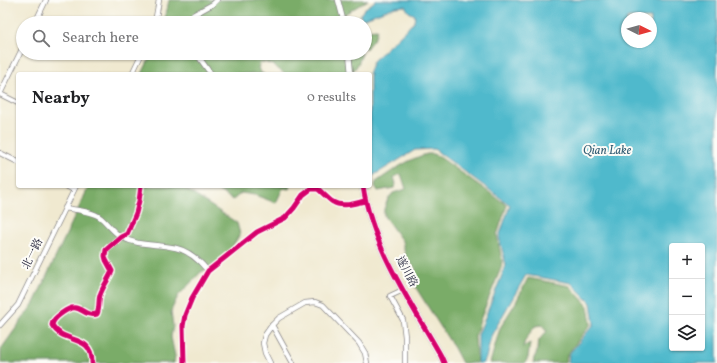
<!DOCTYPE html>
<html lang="en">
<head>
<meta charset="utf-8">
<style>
  body { margin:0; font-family:Vollkorn,"Noto Serif SC",serif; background:#f2f2f2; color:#202124 }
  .controls { position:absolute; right:12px; bottom:12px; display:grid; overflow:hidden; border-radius:4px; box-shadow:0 1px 3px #0004 }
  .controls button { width:36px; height:36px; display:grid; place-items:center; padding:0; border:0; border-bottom:1px solid #e0e0e0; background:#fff; color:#202124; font:20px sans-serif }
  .compass { position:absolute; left:621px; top:12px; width:36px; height:36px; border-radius:50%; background:#fff; box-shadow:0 1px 3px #0004; rotate:95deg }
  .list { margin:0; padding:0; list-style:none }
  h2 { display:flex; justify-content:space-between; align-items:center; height:52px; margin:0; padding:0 16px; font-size:17px }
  h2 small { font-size:13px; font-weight:400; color:#757577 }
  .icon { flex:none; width:22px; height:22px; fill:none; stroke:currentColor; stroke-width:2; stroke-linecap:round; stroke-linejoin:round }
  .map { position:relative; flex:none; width:717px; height:363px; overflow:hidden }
  .search { position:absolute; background:#fff; box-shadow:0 1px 3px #0004; left:16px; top:16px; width:356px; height:44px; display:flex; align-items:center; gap:10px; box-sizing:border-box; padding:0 14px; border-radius:22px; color:#757577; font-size:15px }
  .panel { position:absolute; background:#fff; box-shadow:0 1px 3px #0004; left:16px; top:72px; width:356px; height:116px; border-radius:4px }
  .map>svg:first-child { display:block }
  .forest { fill:#7aac67; stroke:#4e6751 }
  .water { fill:#4fb9cc; stroke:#386e84; fill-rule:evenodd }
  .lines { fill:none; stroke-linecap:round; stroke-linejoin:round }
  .street-casing { stroke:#898686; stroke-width:6 }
  .secondary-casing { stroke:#898686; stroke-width:8 }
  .street { stroke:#fff; stroke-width:4.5 }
  .secondary { stroke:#f8e8c3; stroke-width:6 }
  .cycleway-casing { stroke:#fdfcf7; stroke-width:8 }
  .cycleway { stroke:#d6006c; stroke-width:5 }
  .labels { text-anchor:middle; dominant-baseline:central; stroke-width:4; stroke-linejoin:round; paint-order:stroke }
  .street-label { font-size:11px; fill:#22223b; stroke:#fdfcf7 }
  .water-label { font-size:12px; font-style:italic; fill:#345e75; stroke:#fdfcf7 }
</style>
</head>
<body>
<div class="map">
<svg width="717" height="363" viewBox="0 0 717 363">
  <rect width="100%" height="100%" fill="#fdfcf7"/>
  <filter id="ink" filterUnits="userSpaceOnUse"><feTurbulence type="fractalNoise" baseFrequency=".025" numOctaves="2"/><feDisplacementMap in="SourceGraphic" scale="8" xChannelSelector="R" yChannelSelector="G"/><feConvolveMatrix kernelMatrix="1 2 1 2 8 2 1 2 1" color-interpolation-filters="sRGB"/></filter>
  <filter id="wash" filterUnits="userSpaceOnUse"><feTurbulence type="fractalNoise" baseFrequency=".012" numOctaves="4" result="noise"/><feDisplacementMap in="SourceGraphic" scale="16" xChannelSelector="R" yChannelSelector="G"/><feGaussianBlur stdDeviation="0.9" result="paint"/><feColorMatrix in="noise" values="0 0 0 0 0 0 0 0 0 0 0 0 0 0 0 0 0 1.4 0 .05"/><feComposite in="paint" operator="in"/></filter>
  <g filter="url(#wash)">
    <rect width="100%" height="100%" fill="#f0e9d0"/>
    <path class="forest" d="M169,0H368L338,18L337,23H164Z
      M377,29L375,37L365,50V30Z
      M152,53H362C359,62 357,69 349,74H285L273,65L264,62L260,63L258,68L260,72L264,74H142Z
      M427,154H433L441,158L507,205L497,235L502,261L501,268L480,320L475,337L477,363H462L454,348L411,280L416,269L406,258L402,241L384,216V209L388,199L393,193L406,189L401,174L394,177L396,184L394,188L378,191L375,186L376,182C392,171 408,159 427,154Z
      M89,186H181L237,223L240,234L224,261L201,272L178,296L171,311L173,326L171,337L175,356L174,363H1V349L34,303Z
      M211,186H290L289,189L283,188L276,203L255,195L241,193L233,200Z
      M528,278L570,286L588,306L591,324L567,355L566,363H533L534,358L537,352L539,340L547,331L542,325L535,326L525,341L523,347L530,343L528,358L525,363H490L500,328L516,302Z"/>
    <path class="water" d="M375,0H717V363H568L569,354L594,324L591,303L571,283L544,278L526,275L491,336L486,358L483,363H478V335L506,265L499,237L510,205L434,149L415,150L371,177L370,168V74H368L373,61L414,22L415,15L409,12L405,6L395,7L362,19L360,15L364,9L374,2ZM627,18H651V42H627ZM672,246H702V348H672Z"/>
  </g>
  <g filter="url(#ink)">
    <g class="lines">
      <defs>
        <path id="street" d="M338,0L344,23
          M35,23L46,0
          M155,23L159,0
          M190,23L193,15L213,4L217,0
          M196,53L208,70L212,74
          M349,53L351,74
          M132,74L142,53
          M18,103L0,94L23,47
          M0,153L18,162
          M66,186L74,190
          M65,208C76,210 93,211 101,218C108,224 113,232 121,237C140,247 157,243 176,248C189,251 200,261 208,271
          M403,290L390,296L403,320L405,337V363
          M0,325L18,305L76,186
          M272,325L293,363
          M92,363C93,333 63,345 52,325C53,319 57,317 62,313C81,299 81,318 97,314C100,308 98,301 100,295C103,286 109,279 112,271L106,260L105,256L106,250L121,237L127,234L136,213L139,201L141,186
          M184,363L183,326L185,315L192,298L208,271L257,232L285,218L294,208L303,195L311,189H318C323,193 328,199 333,202C342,208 355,203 365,201
          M270,363L265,353L263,343L265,335L272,325L279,318L305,303L315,302L323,305L359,343L365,353L367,363"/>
        <path id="secondary" d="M363,186C372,247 411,303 441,356L444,363"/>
      </defs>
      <use href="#street" class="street-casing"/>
      <use href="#secondary" class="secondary-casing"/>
      <use href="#street" class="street"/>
      <use href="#secondary" class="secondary"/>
      <defs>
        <path id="cycleway" d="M363,186C372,247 411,303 441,356L444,363
          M92,363C93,333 63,345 52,325C53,319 57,317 62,313C81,299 81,318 97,314C100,308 98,301 100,295C103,286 109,279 112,271L106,260L105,256L106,250L121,237L127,234L136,213L139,201L141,186
          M184,363L183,326L185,315L192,298L208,271L257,232L285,218L294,208L303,195L311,189H318C323,193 328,199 333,202C342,208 355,203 365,201"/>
      </defs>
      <use href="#cycleway" class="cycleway-casing"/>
      <use href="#cycleway" class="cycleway"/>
    </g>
  </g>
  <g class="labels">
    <g class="street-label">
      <text transform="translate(33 254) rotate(-64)">北一路</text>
      <text transform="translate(406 272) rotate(62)">遂川路</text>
    </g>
    <g class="water-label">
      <text x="607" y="151">Qian Lake</text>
    </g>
  </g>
</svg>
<div class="controls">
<button>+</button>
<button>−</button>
<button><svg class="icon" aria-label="layers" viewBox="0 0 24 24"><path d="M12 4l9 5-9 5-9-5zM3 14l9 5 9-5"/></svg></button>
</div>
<svg class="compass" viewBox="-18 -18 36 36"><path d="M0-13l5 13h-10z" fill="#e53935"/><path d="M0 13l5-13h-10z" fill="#757577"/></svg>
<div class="search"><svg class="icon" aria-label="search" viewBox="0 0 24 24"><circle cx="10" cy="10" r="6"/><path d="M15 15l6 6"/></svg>Search here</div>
<section class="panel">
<h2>Nearby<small>0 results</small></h2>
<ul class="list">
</ul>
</section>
</div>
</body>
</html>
